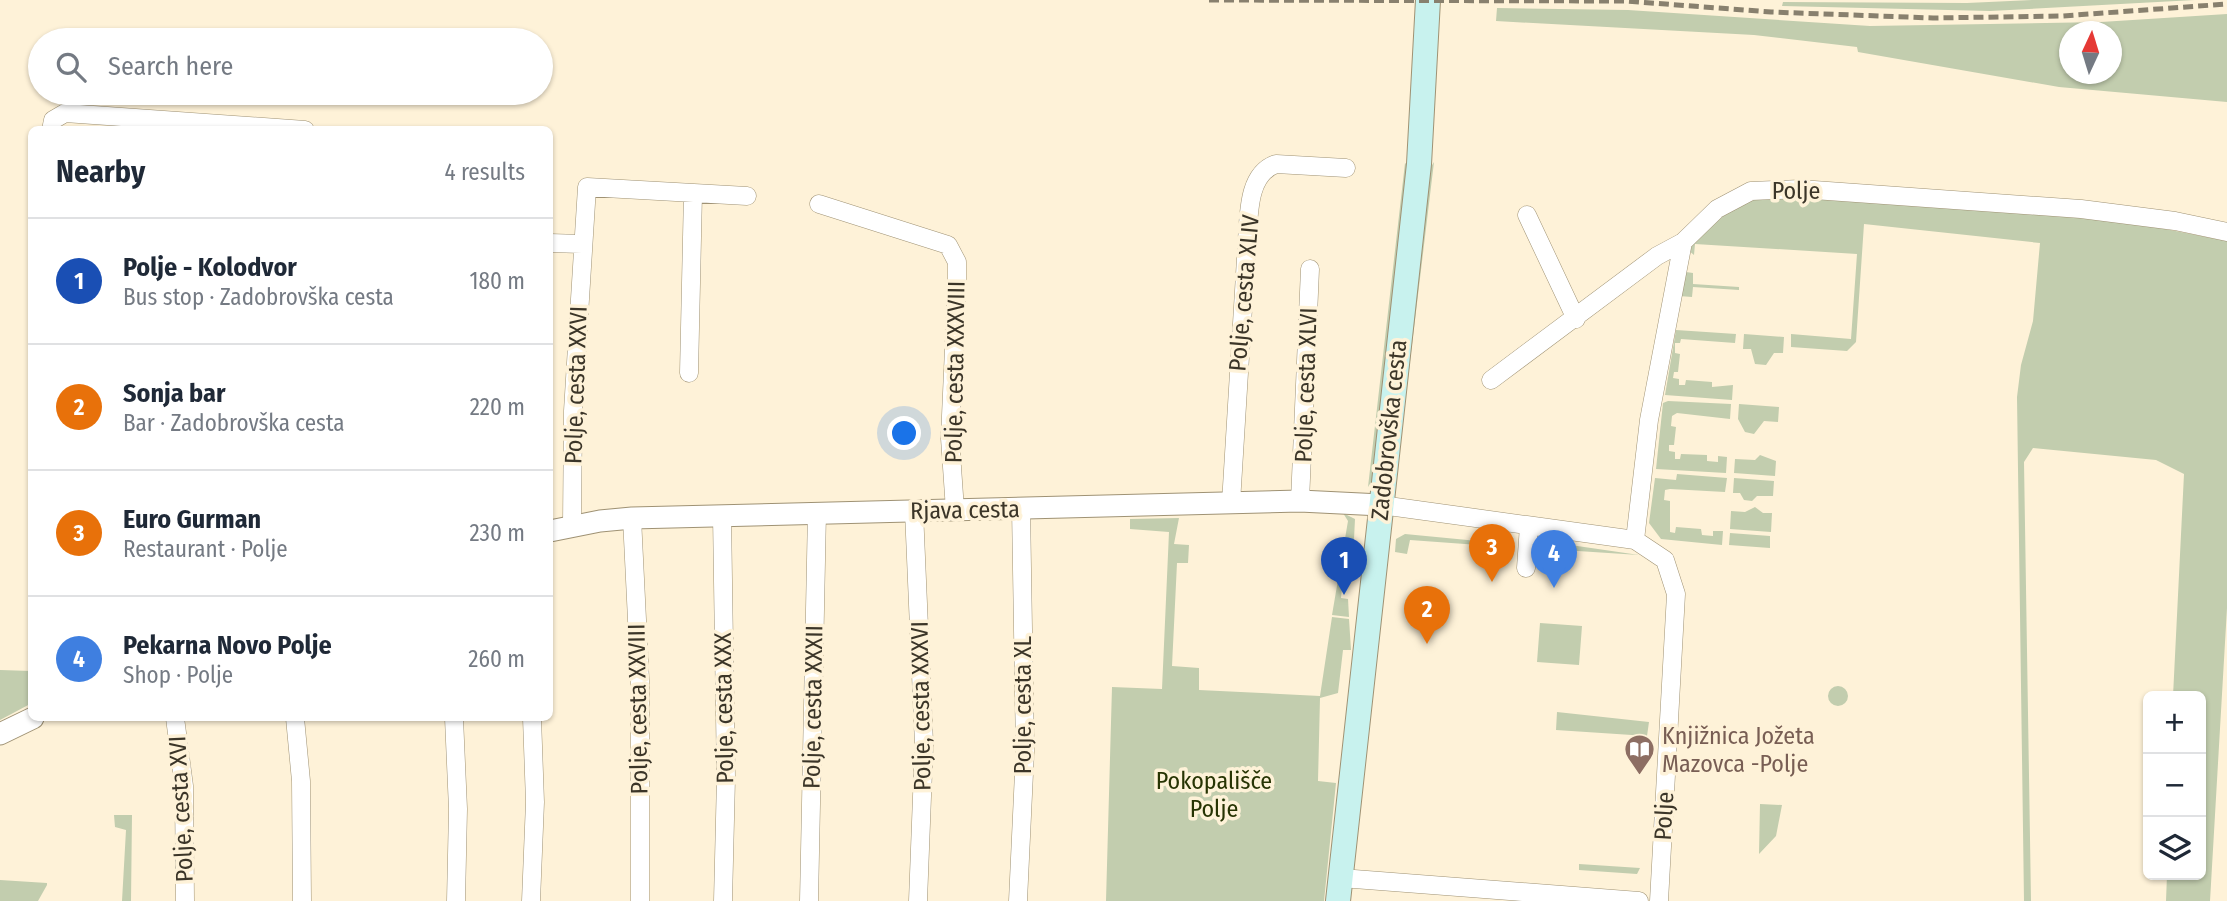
<!DOCTYPE html>
<html lang="en">
<head>
<meta charset="utf-8">
<style>
  body { margin:0; font-family:"Fira Sans Condensed",sans-serif; background:#f6f6f7; color:#1f2937 }
  .controls { position:absolute; right:21px; bottom:21px; display:grid; overflow:hidden; border-radius:10px; box-shadow:0 2px 5px #0004 }
  .controls button { width:63px; height:63px; display:grid; place-items:center; padding:0; border:0; border-bottom:2px solid #e0e1e3; background:#fff; color:#1f2937; font:35px sans-serif }
  .compass { position:absolute; left:2059px; top:21px; width:63px; height:63px; border-radius:50%; background:#fff; box-shadow:0 2px 5px #0004; rotate:4deg }
  .you { position:absolute; left:905px; top:434px; width:24px; height:24px; margin:-18px; border:5px solid #fff; border-radius:50%; background:#1a73e8; box-shadow:0 0 0 10px #1a73e833 }
  .badge { display:grid; place-items:center; width:46px; height:46px; border-radius:50%; background:#0f766e; color:#fff; font-size:23px; font-weight:700 }
  .pin { position:absolute; translate:-50% -58px; filter:drop-shadow(0 2px 4px #0008) }
  .pin::after { content:''; position:absolute; top:37px; width:24px; height:21px; background:inherit; clip-path:polygon(0 0,100% 0,50% 100%) }
  .list { margin:0; padding:0; list-style:none }
  h2 { display:flex; justify-content:space-between; align-items:center; height:91px; margin:0; padding:0 28px; font-size:30px }
  h2 small { font-size:23px; font-weight:400; color:#747a83 }
  .list li { display:grid; grid-template-columns:46px 1fr auto; gap:21px; align-items:center; box-sizing:border-box; height:126px; padding:0 28px; border-top:2px solid #e0e1e3 }
  .list b { display:block; font-size:26px; white-space:nowrap }
  .list p { margin:0; font-size:23px; white-space:nowrap; color:#747a83 }
  .list em { font-size:23px; font-style:normal; color:#747a83 }
  .icon { flex:none; width:38px; height:38px; fill:none; stroke:currentColor; stroke-width:2; stroke-linecap:round; stroke-linejoin:round }
  .map { position:relative; flex:none; width:2227px; height:901px; overflow:hidden }
  .search { position:absolute; background:#fff; box-shadow:0 2px 5px #0004; left:28px; top:28px; width:525px; height:77px; display:flex; align-items:center; gap:18px; box-sizing:border-box; padding:0 24px; border-radius:38px; color:#747a83; font-size:26px }
  .panel { position:absolute; background:#fff; box-shadow:0 2px 5px #0004; left:28px; top:126px; width:525px; height:595px; border-radius:10px }
  .map>svg:first-child { display:block }
  .green { fill:#c2cdae; fill-rule:evenodd }
  .lines { fill:none; stroke-linecap:round; stroke-linejoin:round }
  .minor-casing { stroke:#9f9274; stroke-width:19 }
  .tertiary-casing { stroke:#9f9274; stroke-width:23 }
  .secondary-casing { stroke:#9f9274; stroke-width:26 }
  .minor { stroke:#fff; stroke-width:18 }
  .tertiary { stroke:#fff; stroke-width:21 }
  .secondary { stroke:#c8f2ee; stroke-width:24 }
  .rail { stroke:#88806e; stroke-width:5; stroke-dasharray:10 5; stroke-linecap:butt }
  .labels { text-anchor:middle; dominant-baseline:central; stroke-width:7; stroke-linejoin:round; paint-order:stroke }
  .street-label { font-size:24px; fill:#3b3528; stroke:#fef2d8 }
  .education-label { font-size:24px; fill:#785e54; stroke:#fef2d8; text-anchor:start }
  .park-label { font-size:24px; fill:#273403; stroke:#fef2d8 }
</style>
</head>
<body>
<div class="map">
<svg width="2227" height="901" viewBox="0 0 2227 901">
  <rect width="100%" height="100%" fill="#fef2d8"/>
  <path class="green" d="M2032,0H2195L1990,11L1782,6L1783,2L1967,3Z
    M1497,8L1628,10L1870,26L2101,22L2227,14V102L2059,87L1858,52L1857,47L1754,35L1496,21ZM2070,32H2112V74H2070Z
    M1434,162L1395,486L1429,170Z
    M1405,163L1410,167L1373,479L1368,487Z
    M1777,195L2124,221L2227,241V608L2210,901H2166L2167,875H2201V696H2173L2184,474L2156,460L2033,448L2024,462L2031,901H2024L2017,397L2021,365L2033,321L2040,243L1864,224L1856,342L1847,351L1791,347V334L1851,339L1857,254L1695,244L1694,255L1688,250C1712,218 1736,200 1777,195Z
    M1686,272L1693,273V284L1739,287V290L1693,287L1692,297L1679,296Z
    M1676,330L1736,334L1735,343L1681,339L1680,343H1675V353L1680,354L1678,372H1674L1673,378L1679,379V385H1685L1686,380L1712,382V387L1733,385L1732,400L1665,395Z
    M1744,334L1784,337L1783,353H1774L1766,365L1755,364L1751,349H1743Z
    M1668,401L1731,404L1730,419L1677,413L1672,416L1671,426L1676,427L1674,445H1669V451L1675,452V459H1680L1681,454L1707,455V461L1718,462V456L1727,457L1726,473L1656,469L1663,403Z
    M1739,404L1779,407L1778,422L1764,421L1754,434L1745,432L1738,419Z
    M1760,455L1776,461L1775,476L1734,473L1735,459L1755,460Z
    M1677,474L1727,478L1725,492L1670,489L1665,490L1664,500L1670,501V532L1675,533L1676,527L1701,529L1702,535L1713,536V531H1723L1722,545L1661,539L1649,523L1655,478L1676,480Z
    M1734,478L1774,481L1773,496H1757L1752,501L1744,500L1740,493H1733Z
    M1755,507L1763,513H1772L1771,532L1730,529L1731,511L1745,512Z
    M1343,513L1355,519L1353,559L1345,558L1341,598L1348,599L1349,617L1332,615L1348,521Z
    M1179,518L1174,544L1189,545L1188,563H1177L1172,666L1199,668V690L1320,696L1332,617L1349,619L1351,650H1343L1338,693L1320,698L1318,781L1336,783L1324,901H1106L1112,687L1162,689L1169,532L1130,529V519Z
    M1730,533L1770,536V548L1729,545Z
    M1405,534L1509,544L1514,552L1512,559L1506,561V547L1410,540L1407,554L1395,552L1396,539Z
    M1550,542L1639,555L1547,549L1546,562L1538,561L1541,546Z
    M1540,623L1582,626L1579,665L1537,662Z
    M0,670L31,671L32,703L0,720Z
    M1828 696a10 10 0 1 1 20 0a10 10 0 1 1-20 0Z
    M1557,712L1649,722L1647,736L1556,730Z
    M1760,804L1782,805L1776,836L1759,854Z
    M114,815H132L131,901H122L126,830L115,827Z
    M1579,864L1640,868L1637,874L1579,870Z
    M0,880L47,883V885L38,901H0Z"/>
  <g class="lines">
    <defs>
      <path id="minor" d="M51,130L53,120L65,113L305,130
        M819,204L948,245L957,262V282L950,438L955,510
        M1527,215L1576,319
        M550,243L582,244
        M689,373L693,193
        M1491,380L1657,256L1683,242L1717,209L1751,191L1800,189L2081,209L2175,221L2227,232
        M1300,501L1310,269
        M1231,503L1247,242C1249,216 1247,174 1276,164L1346,168
        M1381,505L1635,540L1665,560L1676,594L1659,901
        M914,511L924,744L918,901
        M722,515L726,778L723,901
        M632,518L640,681V901
        M572,525L573,411L587,187L747,196
        M1635,540L1649,420L1683,242
        M1526,568L1529,526
        M175,718L184,786L185,901
        M295,718L301,781L302,901
        M454,718L458,809L456,901
        M1341,878L1639,901
        M531,901L535,802L532,718
        M809,901L817,512
        M1018,901L1025,751L1021,508"/>
      <path id="tertiary" d="M550,531L600,521L632,518L1300,501L1381,505
        M0,734L33,718"/>
      <path id="secondary" d="M1338,901L1419,164L1428,0"/>
    </defs>
    <use href="#minor" class="minor-casing"/>
    <use href="#tertiary" class="tertiary-casing"/>
    <use href="#secondary" class="secondary-casing"/>
    <use href="#minor" class="minor"/>
    <use href="#tertiary" class="tertiary"/>
    <use href="#secondary" class="secondary"/>
    <path class="rail" d="M1209,0L1625,1L1771,12L1933,18L2062,16L2227,4"/>
  </g>
  <defs>
    <symbol id="library-pin" viewBox="-11 -11 22 30"><path d="M0 17L-7.5 6A9.5 9.5 0 1 1 7.5 6Z" fill="#8d6e63" stroke="#fef2d8"/><path d="M-6-4Q-3-5.5-.7-3.5V5Q-3 3-6 4ZM6-4Q3-5.5 .7-3.5V5Q3 3 6 4Z" fill="#fff"/></symbol>
  </defs>
  <g fill-rule="evenodd">
    <use href="#library-pin" x="1622" y="732" width="35" height="47"/>
  </g>
  <g class="labels">
    <g class="street-label">
      <text x="1796" y="191">Polje</text>
      <text transform="translate(1244 293) rotate(-85)">Polje, cesta XLIV</text>
      <text transform="translate(955 372) rotate(-89)">Polje, cesta XXXVIII</text>
      <text transform="translate(576 385) rotate(-88)">Polje, cesta XXVI</text>
      <text transform="translate(1306 385) rotate(-88)">Polje, cesta XLVI</text>
      <text transform="translate(1389 430) rotate(-84)">Zadobrovška cesta</text>
      <text transform="translate(965 510) rotate(-1)">Rjava cesta</text>
      <text transform="translate(1023 705) rotate(-90)">Polje, cesta XL</text>
      <text transform="translate(921 706) rotate(-91)">Polje, cesta XXXVI</text>
      <text transform="translate(813 707) rotate(-89)">Polje, cesta XXXII</text>
      <text transform="translate(724 708) rotate(-91)">Polje, cesta XXX</text>
      <text transform="translate(638 709) rotate(-91)">Polje, cesta XXVIII</text>
      <text transform="translate(181 809) rotate(-93)">Polje, cesta XVI</text>
      <text transform="translate(1664 816) rotate(-87)">Polje</text>
    </g>
    <g class="education-label">
      <text x="1662" y="736">Knjižnica Jožeta<tspan x="1662" dy="28">Mazovca -Polje</tspan></text>
    </g>
    <g class="park-label">
      <text x="1214" y="781">Pokopališče<tspan x="1214" dy="28">Polje</tspan></text>
    </g>
  </g>
</svg>
<div class="controls">
<button>+</button>
<button>−</button>
<button><svg class="icon" aria-label="layers" viewBox="0 0 24 24"><path d="M12 4l9 5-9 5-9-5zM3 14l9 5 9-5"/></svg></button>
</div>
<svg class="compass" viewBox="-18 -18 36 36"><path d="M0-13l5 13h-10z" fill="#e53935"/><path d="M0 13l5-13h-10z" fill="#747a83"/></svg>
<div class="you"></div>
<div class="pin badge" style="left:1344px;top:595px;background:#1a4fb4">1</div>
<div class="pin badge" style="left:1427px;top:644px;background:#e8710a">2</div>
<div class="pin badge" style="left:1492px;top:582px;background:#e8710a">3</div>
<div class="pin badge" style="left:1554px;top:588px;background:#3f7fe0">4</div>
<div class="search"><svg class="icon" aria-label="search" viewBox="0 0 24 24"><circle cx="10" cy="10" r="6"/><path d="M15 15l6 6"/></svg>Search here</div>
<section class="panel">
<h2>Nearby<small>4 results</small></h2>
<ul class="list">
<li><span class="badge" style="background:#1a4fb4">1</span><div><b>Polje - Kolodvor</b><p>Bus stop · Zadobrovška cesta</p></div><em>180 m</em></li>
<li><span class="badge" style="background:#e8710a">2</span><div><b>Sonja bar</b><p>Bar · Zadobrovška cesta</p></div><em>220 m</em></li>
<li><span class="badge" style="background:#e8710a">3</span><div><b>Euro Gurman</b><p>Restaurant · Polje</p></div><em>230 m</em></li>
<li><span class="badge" style="background:#3f7fe0">4</span><div><b>Pekarna Novo Polje</b><p>Shop · Polje</p></div><em>260 m</em></li>
</ul>
</section>
</div>
</body>
</html>
